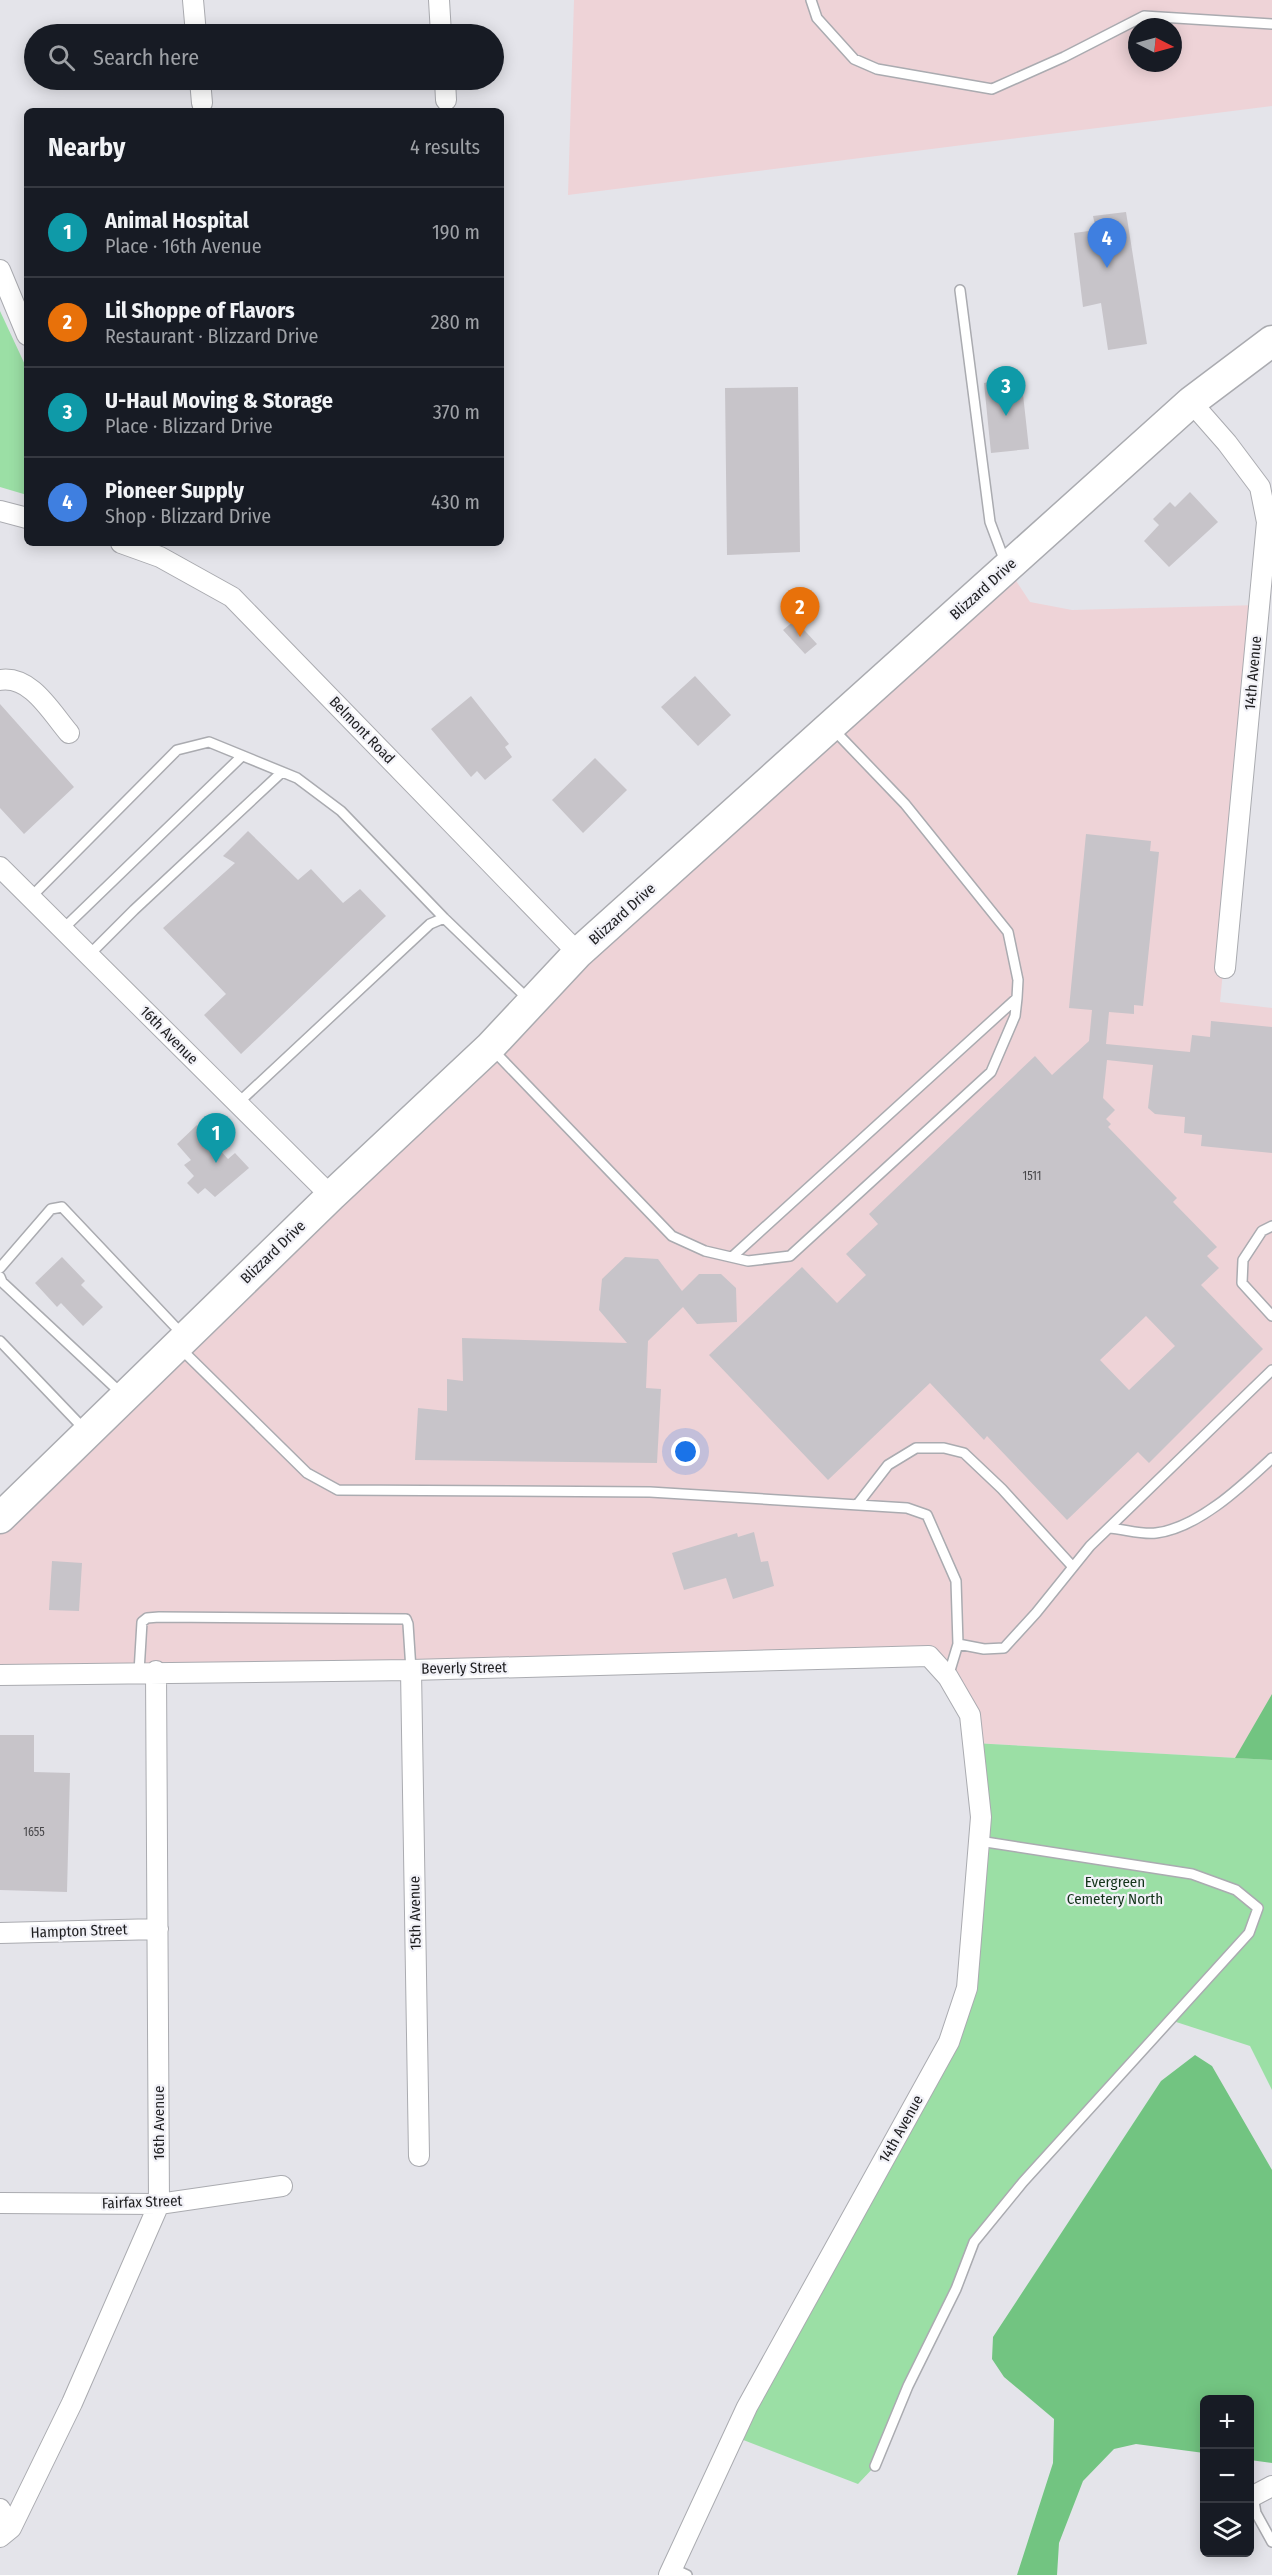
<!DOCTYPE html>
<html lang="en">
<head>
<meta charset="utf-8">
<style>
  body { margin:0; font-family:"Fira Sans Condensed",sans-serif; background:#242831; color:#f1f3f6 }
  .controls { position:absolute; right:18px; bottom:18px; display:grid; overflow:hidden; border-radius:9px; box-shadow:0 3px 15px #0003 }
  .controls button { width:54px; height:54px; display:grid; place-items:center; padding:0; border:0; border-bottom:2px solid #363941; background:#171b24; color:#f1f3f6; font:30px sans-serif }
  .compass { position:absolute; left:1128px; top:18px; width:54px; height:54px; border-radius:50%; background:#171b24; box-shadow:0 3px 15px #0003; rotate:96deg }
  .you { position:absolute; left:686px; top:1452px; width:21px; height:21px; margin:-15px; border:4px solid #fff; border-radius:50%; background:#1a73e8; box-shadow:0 0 0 9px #1a73e833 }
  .badge { display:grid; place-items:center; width:39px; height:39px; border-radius:50%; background:#0f766e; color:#fff; font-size:20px; font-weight:700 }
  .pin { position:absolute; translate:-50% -50px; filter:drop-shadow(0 2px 3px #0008) }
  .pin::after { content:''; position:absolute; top:32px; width:21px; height:18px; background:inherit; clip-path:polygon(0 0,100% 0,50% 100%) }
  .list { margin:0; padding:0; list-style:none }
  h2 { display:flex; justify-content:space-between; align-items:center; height:78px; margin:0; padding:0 24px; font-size:26px }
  h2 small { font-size:20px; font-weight:400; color:#9ea1a6 }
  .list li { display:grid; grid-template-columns:39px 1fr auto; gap:18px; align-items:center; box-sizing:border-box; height:90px; padding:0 24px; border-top:2px solid #363941 }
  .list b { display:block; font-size:22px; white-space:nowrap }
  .list p { margin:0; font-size:20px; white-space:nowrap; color:#9ea1a6 }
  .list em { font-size:20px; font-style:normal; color:#9ea1a6 }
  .icon { flex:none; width:33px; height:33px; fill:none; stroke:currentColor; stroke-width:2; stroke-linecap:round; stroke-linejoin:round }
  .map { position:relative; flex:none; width:1272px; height:2575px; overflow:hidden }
  .search { position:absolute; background:#171b24; box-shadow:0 3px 15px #0003; left:24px; top:24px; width:480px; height:66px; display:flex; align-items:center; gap:15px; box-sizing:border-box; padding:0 21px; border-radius:33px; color:#9ea1a6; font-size:22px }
  .panel { position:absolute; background:#171b24; box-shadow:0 3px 15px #0003; left:24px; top:108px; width:480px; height:438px; border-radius:9px }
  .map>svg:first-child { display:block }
  .education { fill:#eed3d7; fill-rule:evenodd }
  .green { fill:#9bdfa5 }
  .forest { fill:#72c481 }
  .building { fill:#c7c4c9; fill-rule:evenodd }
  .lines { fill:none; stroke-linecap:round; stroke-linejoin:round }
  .lane-casing { stroke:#aaabb0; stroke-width:12 }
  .street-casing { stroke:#aaabb0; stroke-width:22 }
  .primary-casing { stroke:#aaabb0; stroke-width:33 }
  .lane { stroke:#fff; stroke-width:9 }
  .street { stroke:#fff; stroke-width:20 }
  .primary { stroke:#fff; stroke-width:30 }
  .labels { text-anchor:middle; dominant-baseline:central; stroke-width:4.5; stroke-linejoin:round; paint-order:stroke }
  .number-label { font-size:12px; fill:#48474a }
  .street-label { font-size:15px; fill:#1d1d1f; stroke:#f1f1f7 }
  .park-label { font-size:15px; fill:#13341a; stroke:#f1f1f7 }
</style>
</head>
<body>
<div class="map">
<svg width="1272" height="2575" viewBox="0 0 1272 2575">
  <rect width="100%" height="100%" fill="#e4e4ea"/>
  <path class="education" d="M574,0H1272V106L568,195ZM1137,27H1173V63H1137Z
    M1007,567L1030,602L1072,610L1259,605L1220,1002L1272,1008V1760L973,1743L970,1715L929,1656L0,1675V1519Z"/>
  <path class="green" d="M0,311L27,369V495L0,487Z
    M973,1743L1272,1760V2090L1250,2046L1170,2020L974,2242L875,2466L858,2484L733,2436L967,1988L981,1817Z"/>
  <path class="forest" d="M1272,1694V1760L1235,1758Z
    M1195,2055L1212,2066L1272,2170V2463L1250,2460V2400H1204V2453L1136,2444L1114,2449L1083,2481L1059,2543L1057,2575H1017L1053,2463L1054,2419L1004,2377L992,2359L993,2337L1161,2081Z"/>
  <path class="building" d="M1126,212L1147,344L1108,350L1101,303L1083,307L1074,233L1096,230L1093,216Z
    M1021,376L1029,449L991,453L984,383Z
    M798,387L800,552L727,555L725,388Z
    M1190,492L1218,522L1169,567L1144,541L1159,525L1153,519L1170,502L1175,507Z
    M795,620L817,644L805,654L783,630Z
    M695,676L731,715L698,746L661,707Z
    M471,696L509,744L505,747L512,757L485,780L477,771L471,777L431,729Z
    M0,704L74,787L24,834L0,808Z
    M595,758L627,790L583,833L552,800Z
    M248,831L298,880L311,869L343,903L360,889L386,916L241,1054L204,1015L226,994L163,928L235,863L223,856Z
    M1086,834L1151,841L1150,851L1159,852L1143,1006L1134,1005V1014L1109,1012L1106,1044L1190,1052L1192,1035L1210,1037L1211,1021L1272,1027V1153L1201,1146L1202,1135L1184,1133L1185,1117L1155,1114L1148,1108L1153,1065L1107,1060L1103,1098L1115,1110L1106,1119L1111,1124L1108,1127L1177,1198L1173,1202L1217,1247L1207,1256L1219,1268L1201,1285L1263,1349L1149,1463L1138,1452L1067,1520L987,1436L984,1440L930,1383L828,1480L709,1355L802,1267L837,1303L866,1275L846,1254L878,1224L869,1214L1035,1056L1052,1075L1089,1041L1092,1010L1069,1008ZM1146,1316L1175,1346L1129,1390L1100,1360Z
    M197,1125L228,1159L235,1153L249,1168L215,1197L205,1188L198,1194L187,1183L194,1176L184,1165L191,1160L177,1144Z
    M62,1257L85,1281L81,1285L103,1307L83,1326L61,1303L57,1307L35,1283Z
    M625,1257L658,1259L682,1291L699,1274H721L736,1288L737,1322L697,1324L683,1307L648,1341L646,1388L661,1389L657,1463L415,1460L418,1408L447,1411V1379L463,1381L462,1338L627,1343L599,1310L602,1279Z
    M754,1532L761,1562L768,1561L774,1586L733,1599L726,1578L684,1590L672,1553L737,1533L738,1537Z
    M52,1561L82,1563L79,1611L49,1610Z
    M0,1735H34V1772L70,1773L67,1892L0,1890Z"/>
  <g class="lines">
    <defs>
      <path id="lane" d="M811,0L817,18L854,59L877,69L992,89L1064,57L1144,16L1272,24
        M960,290L990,522L1005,562
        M31,897L177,750L209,742L297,778L341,811L444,918
        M63,929L242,756
        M89,955L134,910L282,772
        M492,1049L672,1236L705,1251L748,1261L790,1256L991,1072L1015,1016L1017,998L1018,980L1008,932L905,804L833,729
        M238,1103L430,924L444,918L528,999
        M1272,1226L1262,1231L1243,1260L1242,1283L1272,1316
        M732,1257L1017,998
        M0,1268L51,1209L62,1207L182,1334
        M0,1277L2,1282L123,1395
        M0,1341L86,1431
        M181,1349L307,1473L338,1490L650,1492L907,1508L927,1515L956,1581L958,1644L948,1677
        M857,1505L888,1465L916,1448H944L964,1453L1002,1489L1073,1567
        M1109,1528C1124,1529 1142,1535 1156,1533C1198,1528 1242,1486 1272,1458
        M958,1644L984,1649L1004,1648L1036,1613L1090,1546L1272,1370
        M139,1672L142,1622L147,1618L159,1617L406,1619L408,1624L411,1670
        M875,2466L908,2386L956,2289L974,2242L1023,2182L1249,1933L1258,1908L1236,1890L1192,1874L979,1841
        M1253,2496L1256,2513L1272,2542
        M672,2568L687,2575"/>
      <path id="street" d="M193,0L196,34
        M439,0L441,34
        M200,80L202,103
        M445,80L446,100
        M0,270L27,335
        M1191,402L1227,443L1260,487L1267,522L1225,968
        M0,511L27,518
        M121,543L160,557L232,597L578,953
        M0,680C31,675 51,712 69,733
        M0,867L331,1196
        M411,1670L419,2156
        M0,1675L411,1670L929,1656L948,1677L970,1715L981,1817L967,1988L949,2042L747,2407L669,2575
        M0,1933L158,1929
        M0,2203L159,2204L282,2186
        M1253,2496L1272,2486
        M0,2509L11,2528
        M0,2537L11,2528L72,2403L159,2204L156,1671"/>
      <path id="primary" d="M0,1518L331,1196L490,1047L578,953L1191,402L1272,341"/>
    </defs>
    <use href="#lane" class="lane-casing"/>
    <use href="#street" class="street-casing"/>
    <use href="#primary" class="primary-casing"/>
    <use href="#lane" class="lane"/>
    <use href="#street" class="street"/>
    <use href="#primary" class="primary"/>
  </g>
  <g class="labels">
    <g class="number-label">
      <text x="1032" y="1176">1511</text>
      <text x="34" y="1832">1655</text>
    </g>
    <g class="street-label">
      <text transform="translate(983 589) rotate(-42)">Blizzard Drive</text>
      <text transform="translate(1253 673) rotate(-85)">14th Avenue</text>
      <text transform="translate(362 730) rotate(46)">Belmont Road</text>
      <text transform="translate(622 914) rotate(-42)">Blizzard Drive</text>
      <text transform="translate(169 1035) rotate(45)">16th Avenue</text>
      <text transform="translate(273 1252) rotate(-44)">Blizzard Drive</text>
      <text transform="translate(464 1668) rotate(-1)">Beverly Street</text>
      <text transform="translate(415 1913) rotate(-91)">15th Avenue</text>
      <text transform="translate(79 1931) rotate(-2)">Hampton Street</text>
      <text transform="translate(159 2123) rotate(-90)">16th Avenue</text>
      <text transform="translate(901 2129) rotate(-61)">14th Avenue</text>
      <text transform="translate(142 2202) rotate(-2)">Fairfax Street</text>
    </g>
    <g class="park-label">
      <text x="1115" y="1882">Evergreen<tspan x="1115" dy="17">Cemetery North</tspan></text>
    </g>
  </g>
</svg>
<div class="controls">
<button>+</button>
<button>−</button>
<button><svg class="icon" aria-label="layers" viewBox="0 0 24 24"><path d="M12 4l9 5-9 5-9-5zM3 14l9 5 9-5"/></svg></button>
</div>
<svg class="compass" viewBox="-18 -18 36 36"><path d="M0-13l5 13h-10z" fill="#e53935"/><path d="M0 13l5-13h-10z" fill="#9ea1a6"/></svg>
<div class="you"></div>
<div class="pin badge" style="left:216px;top:1163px;background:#0f9aa8">1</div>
<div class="pin badge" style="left:800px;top:637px;background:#e8710a">2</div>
<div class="pin badge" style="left:1006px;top:416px;background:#0f9aa8">3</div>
<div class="pin badge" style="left:1107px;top:268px;background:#3f7fe0">4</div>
<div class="search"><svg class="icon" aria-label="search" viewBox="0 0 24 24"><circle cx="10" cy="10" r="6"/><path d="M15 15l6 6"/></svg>Search here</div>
<section class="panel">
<h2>Nearby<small>4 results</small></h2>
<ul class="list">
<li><span class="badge" style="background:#0f9aa8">1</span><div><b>Animal Hospital</b><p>Place · 16th Avenue</p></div><em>190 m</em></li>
<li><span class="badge" style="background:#e8710a">2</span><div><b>Lil Shoppe of Flavors</b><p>Restaurant · Blizzard Drive</p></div><em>280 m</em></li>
<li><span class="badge" style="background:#0f9aa8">3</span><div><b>U-Haul Moving &amp; Storage</b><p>Place · Blizzard Drive</p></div><em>370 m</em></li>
<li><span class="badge" style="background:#3f7fe0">4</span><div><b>Pioneer Supply</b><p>Shop · Blizzard Drive</p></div><em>430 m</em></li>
</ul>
</section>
</div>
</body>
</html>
